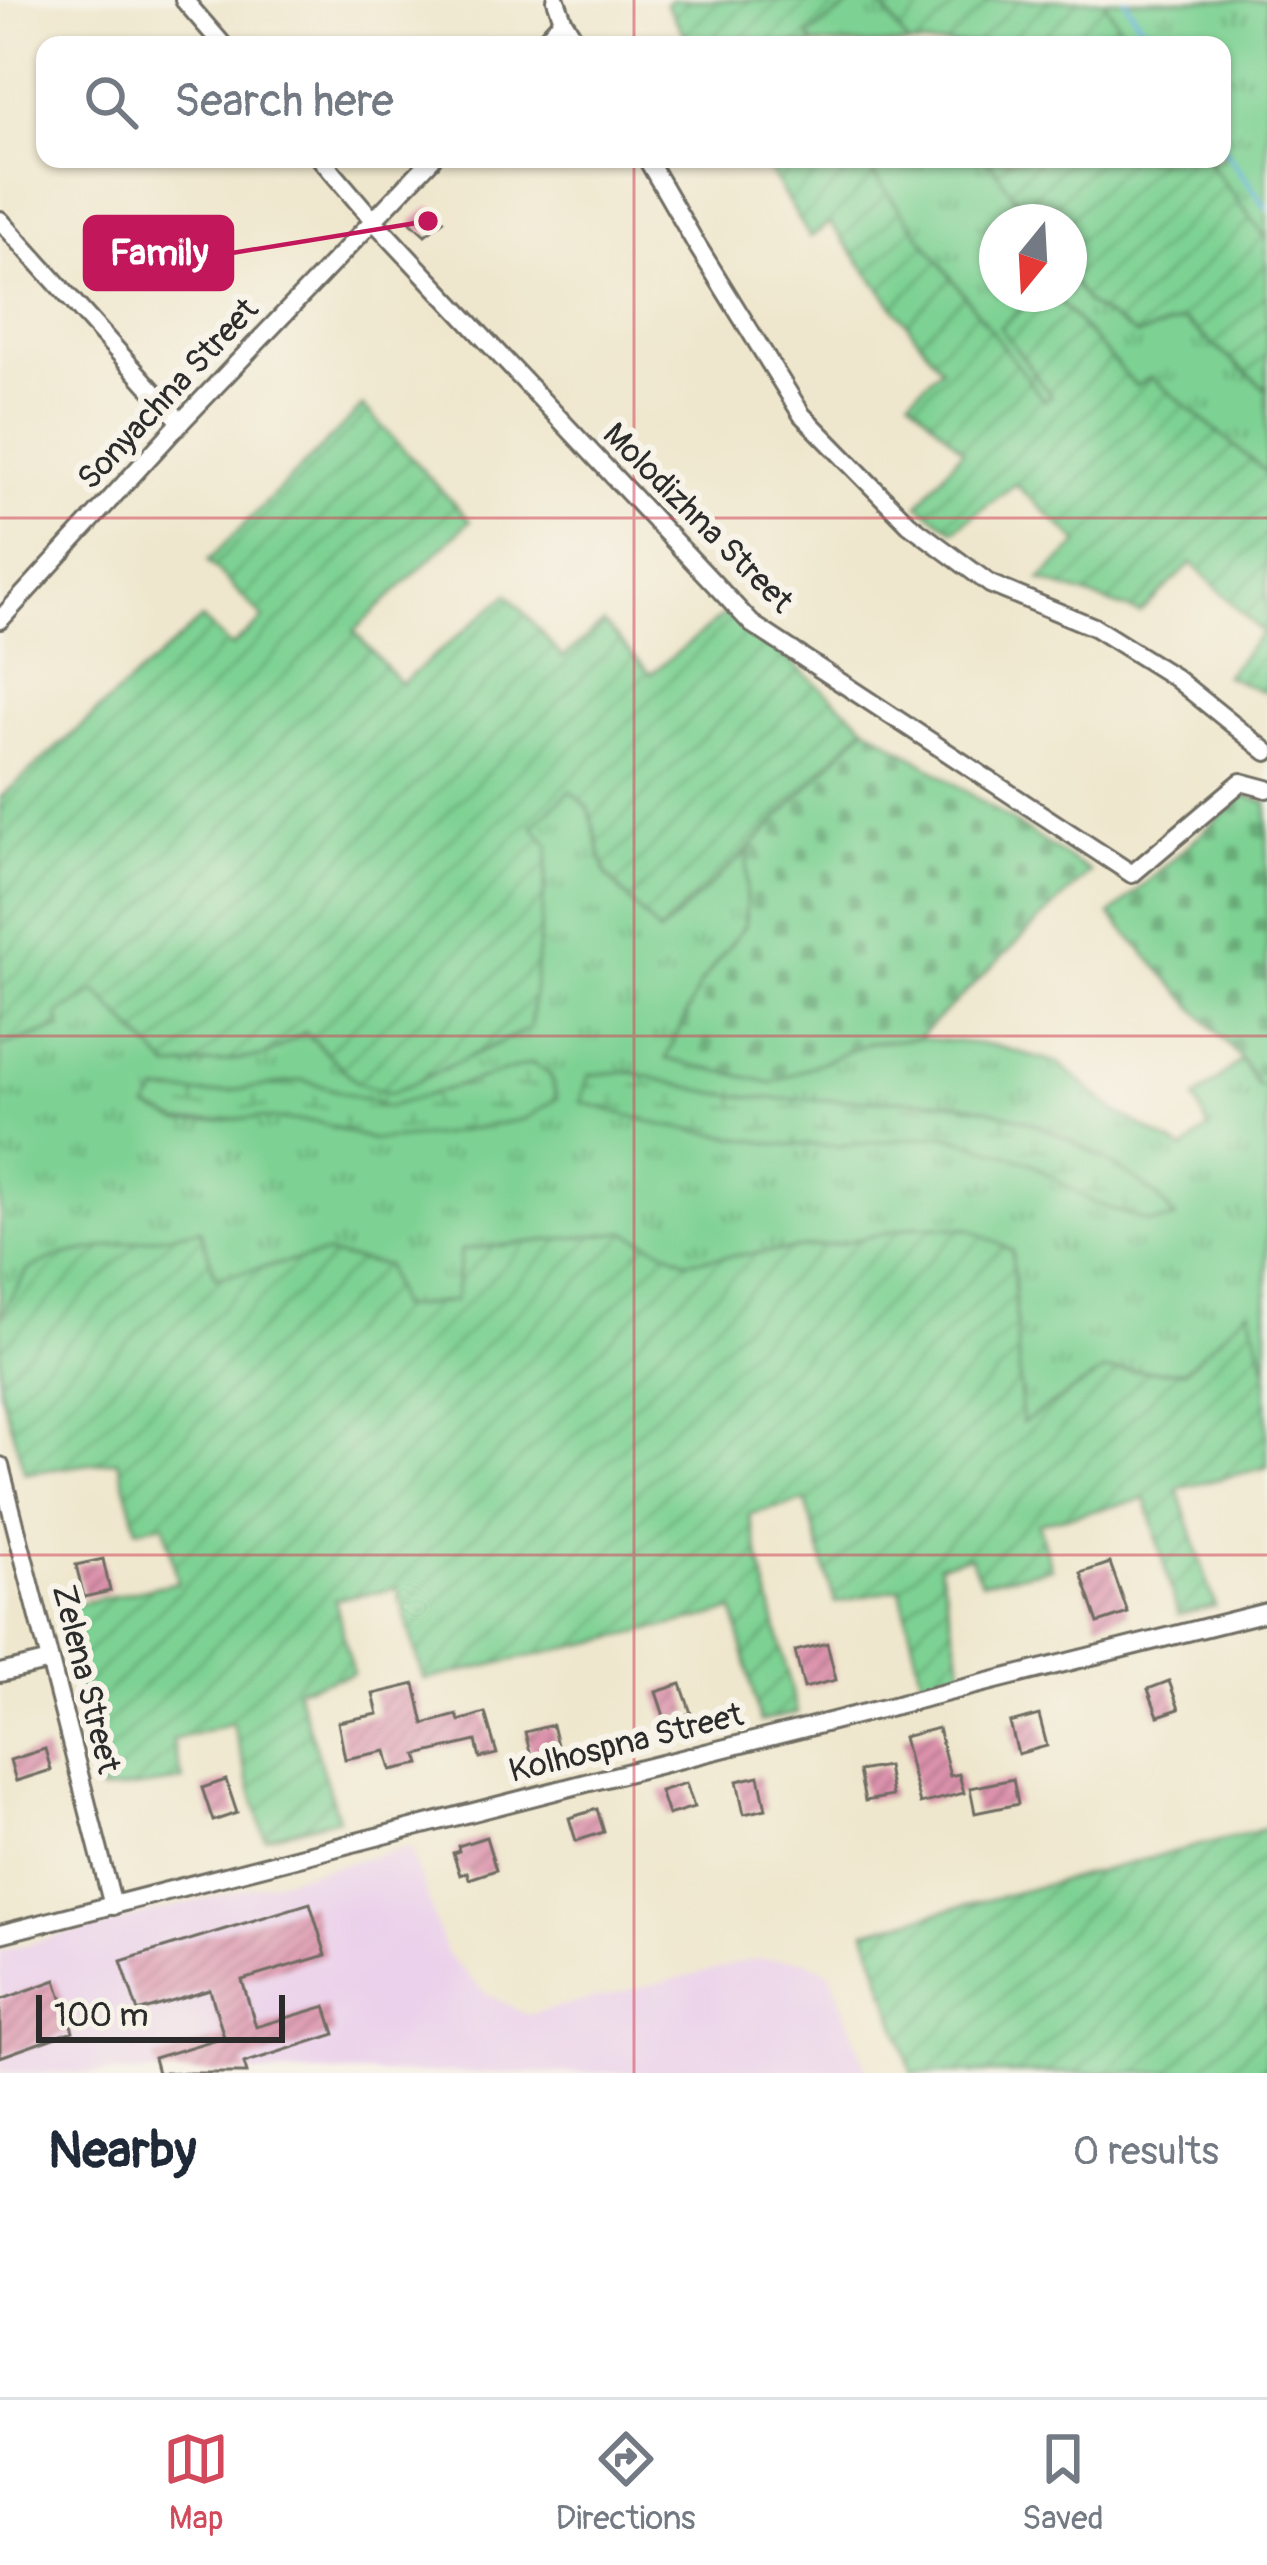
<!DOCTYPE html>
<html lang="en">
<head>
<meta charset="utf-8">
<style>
  body { margin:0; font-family:Pangolin,sans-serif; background:#f2f2f3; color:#1f2937 }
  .compass { position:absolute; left:979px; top:204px; width:108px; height:108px; border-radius:50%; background:#fff; box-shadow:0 3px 9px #0004; rotate:198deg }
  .scale { position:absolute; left:36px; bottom:30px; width:249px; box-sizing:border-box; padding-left:12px; border:6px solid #2b2b2b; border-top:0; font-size:33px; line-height:42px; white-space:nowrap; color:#2b2b2b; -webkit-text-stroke:9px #f7f3e8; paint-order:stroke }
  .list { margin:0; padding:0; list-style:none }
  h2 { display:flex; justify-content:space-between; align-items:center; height:156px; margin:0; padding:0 48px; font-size:51px }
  h2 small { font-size:39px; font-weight:400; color:#747a83 }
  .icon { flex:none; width:66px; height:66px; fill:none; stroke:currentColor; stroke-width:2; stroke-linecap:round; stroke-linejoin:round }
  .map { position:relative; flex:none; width:1267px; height:2073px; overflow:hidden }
  .search { position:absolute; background:#fff; box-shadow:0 3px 9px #0004; left:36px; right:36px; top:36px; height:132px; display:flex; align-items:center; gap:30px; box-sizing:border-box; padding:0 42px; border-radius:24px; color:#747a83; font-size:45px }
  .sheet { height:324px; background:#fff }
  nav { display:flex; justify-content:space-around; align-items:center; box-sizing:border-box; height:168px; border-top:3px solid #e0e1e3; background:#fff; font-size:33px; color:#747a83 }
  nav a { display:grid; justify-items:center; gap:6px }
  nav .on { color:#d1495b }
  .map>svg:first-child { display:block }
  .built { fill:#ebd1eb }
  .grass { fill:url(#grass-tufts); stroke:#547e5f; stroke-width:3 }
  .wetland { fill:url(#wetland-marsh); stroke:#547e5f; stroke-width:3 }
  .cemetery { fill:url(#cemetery-stones); stroke:#547e5f; stroke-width:3 }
  .garden { fill:url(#garden-furrows); stroke:#547e5f; stroke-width:3 }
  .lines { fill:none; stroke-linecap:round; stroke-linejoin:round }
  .stream { stroke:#68b3e0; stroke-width:4.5 }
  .building { fill:url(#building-hatch) }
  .street-casing { stroke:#706d64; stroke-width:22 }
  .street { stroke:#fff; stroke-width:16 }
  .grid { fill:none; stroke:#d1495b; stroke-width:3; stroke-opacity:0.55 }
  .labels { text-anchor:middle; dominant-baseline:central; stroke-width:12; stroke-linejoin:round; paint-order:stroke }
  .street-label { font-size:33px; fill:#2b2b2b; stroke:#f7f3e8 }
  .leader { fill:none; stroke:#c2185b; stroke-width:4.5 }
  .callout-dot { fill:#c2185b; stroke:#f7f3e8; stroke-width:4.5 }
  .callout { fill:#c2185b; stroke:#c2185b; stroke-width:4.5 }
  .callout-label { font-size:36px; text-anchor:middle; font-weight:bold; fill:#fff }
</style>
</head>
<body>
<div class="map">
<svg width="1267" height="2073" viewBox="0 0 1267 2073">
  <defs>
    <pattern id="grass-tufts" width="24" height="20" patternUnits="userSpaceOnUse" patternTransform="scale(3)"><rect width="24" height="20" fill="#7dd193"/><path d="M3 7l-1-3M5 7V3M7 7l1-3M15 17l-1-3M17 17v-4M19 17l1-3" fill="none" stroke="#67aa78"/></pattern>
    <pattern id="wetland-marsh" width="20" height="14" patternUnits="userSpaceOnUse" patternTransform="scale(3)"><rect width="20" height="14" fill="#7dd193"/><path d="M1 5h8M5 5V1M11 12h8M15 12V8" fill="none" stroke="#67aa78"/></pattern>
    <pattern id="cemetery-stones" width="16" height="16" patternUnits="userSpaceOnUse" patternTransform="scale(3)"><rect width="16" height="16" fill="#7dd193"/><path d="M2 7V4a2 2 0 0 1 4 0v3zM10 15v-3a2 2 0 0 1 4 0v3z" fill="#67aa78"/></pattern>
    <pattern id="garden-furrows" width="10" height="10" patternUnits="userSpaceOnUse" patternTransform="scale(3)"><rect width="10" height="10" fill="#7dd193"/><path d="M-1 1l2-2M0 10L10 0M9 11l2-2" fill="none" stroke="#67aa78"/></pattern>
    <pattern id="building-hatch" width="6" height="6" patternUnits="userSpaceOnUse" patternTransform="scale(3)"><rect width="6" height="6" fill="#db92ac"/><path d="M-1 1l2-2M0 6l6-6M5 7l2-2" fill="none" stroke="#b2778c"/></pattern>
  </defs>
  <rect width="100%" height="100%" fill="#f7f3e8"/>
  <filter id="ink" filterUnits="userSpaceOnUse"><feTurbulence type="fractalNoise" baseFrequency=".00833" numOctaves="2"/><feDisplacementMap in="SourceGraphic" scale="24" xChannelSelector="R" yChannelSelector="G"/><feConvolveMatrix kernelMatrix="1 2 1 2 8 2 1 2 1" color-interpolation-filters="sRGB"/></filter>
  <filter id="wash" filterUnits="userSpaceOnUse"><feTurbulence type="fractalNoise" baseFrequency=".004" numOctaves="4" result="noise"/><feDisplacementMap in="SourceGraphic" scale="48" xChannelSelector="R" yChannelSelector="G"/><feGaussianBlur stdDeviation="2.7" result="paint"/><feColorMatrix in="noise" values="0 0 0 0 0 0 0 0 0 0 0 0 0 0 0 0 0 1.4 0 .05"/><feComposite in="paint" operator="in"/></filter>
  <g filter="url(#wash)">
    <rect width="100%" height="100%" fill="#efe7cd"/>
    <path class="built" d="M410,1847L446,1953L485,1993L527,2015L756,1959L805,1960L831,1973L868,2073H0V1951Z"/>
    <path class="grass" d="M851,0H878L909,45H814L808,36L852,3Z
      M1103,0H1267V239L1206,159H1222V45H1132Z
      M862,159H988L1032,222H997V294H1040L1001,327L1052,397L1044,402Z
      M1069,276L1088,304L1137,335L1184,320L1267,390V473L1152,378L1137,387L1052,294H1069Z
      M570,790L589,808L606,875L659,932L748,850L745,925L700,984L772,1083L868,1043L918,1038L992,1045L1059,1063L1113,1110L1184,1150L1208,1128L1195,1099L1241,1060L1258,1086L1267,1087V1371L1249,1310L1184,1371H1104L1021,1424L1012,1252L970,1229L915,1226L838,1244L687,1261L625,1232L461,1250L455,1301L399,1308L325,1254L216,1278L200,1230L0,1316V1047L60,1028L58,1014L96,991L170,1068L265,1056L305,1031L358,1082L392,1093L530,1028L532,826Z"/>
    <path class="wetland" d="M532,1063L550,1075L557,1098L525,1119L439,1135L373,1140L317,1122L259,1118L180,1122L147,1108L158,1092L211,1094L303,1080L388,1107Z
      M627,1071C656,1078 686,1088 716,1093C791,1105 869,1096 944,1102C999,1107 1052,1128 1098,1156C1126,1172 1158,1191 1175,1219L1149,1222L1094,1203L1029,1162L946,1135L839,1146L776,1144L662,1125L581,1102L589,1075Z"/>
    <path class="cemetery" d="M866,726L1090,872L918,1038L868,1043L772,1083L666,1059L700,984L745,925L748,850Z
      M1244,796L1267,802V1087L1259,1086L1241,1059L1110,915Z"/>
    <path class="garden" d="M671,0H851L853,3L808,36L814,45H691L666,4Z
      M878,0H1103L1132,45H909Z
      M762,159H862L1044,401L1051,396L1000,327L1040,294H1052L1136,386L1151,377L1267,473V693L1225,676L1262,633L1192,563L1140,613L1040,580L1079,543L1015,484L954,530L918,505L963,450L910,398L941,368L830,223L810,237Z
      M988,159H1206L1267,239V390L1184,320L1137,335L1088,304L1069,276V222H1032Z
      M363,406L470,521L354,631L401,684L508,594L563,658L603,623L651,674L730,610L866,726L748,850L659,933L606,874L589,808L570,791L533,826L549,846L530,1028L392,1093L358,1083L305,1032L265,1056L170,1068L96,991L58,1014L61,1027L0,1047V798L202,619L231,647L264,619L208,561Z
      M915,1226L970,1229L1012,1251L1022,1423L1104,1371H1184L1249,1309L1267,1371V1467L1178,1489L1215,1606L1178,1615L1146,1499L1038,1523L1051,1568L981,1582L970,1557L939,1564L963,1673L923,1685L900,1588L835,1603L806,1501L749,1514L797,1713L760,1722L734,1611L424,1680L397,1588L335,1599L353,1674L296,1689L338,1818L265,1838L232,1723L172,1740L183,1781L101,1792L58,1608L178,1582L164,1524L137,1529L118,1460L25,1473L0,1389V1316L28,1270L59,1256L200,1229L216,1278L325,1254L386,1265L399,1308L455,1301L461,1250L625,1232L687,1261L838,1244Z
      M1267,1828V2073H912L866,1931Z"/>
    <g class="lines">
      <path class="stream" d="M1125,0L1153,45
        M1222,146L1267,208"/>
    </g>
    <g id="blocks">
      <path class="building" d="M430,206L444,220L425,235L411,222Z
        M103,1559L110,1591L84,1597L76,1565Z
        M1110,1563L1128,1613L1098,1623L1081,1573Z
        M827,1643L836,1680L804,1688L795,1651Z
        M1169,1681L1179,1709L1158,1716L1148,1689Z
        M415,1684L424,1724L457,1715L459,1721L485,1713L497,1754L480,1758L476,1741L417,1755L420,1764L391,1770L386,1751L345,1759L338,1722L378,1714L373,1694Z
        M681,1684L691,1713L666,1722L656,1692Z
        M1039,1715L1047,1746L1018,1754L1010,1723Z
        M552,1725L558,1749L531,1756L525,1732Z
        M938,1728L950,1776L959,1774L964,1793L920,1804L903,1737Z
        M45,1749L51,1770L16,1781L10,1760Z
        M887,1766L892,1796L865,1801L859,1771Z
        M759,1776L766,1809L744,1814L737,1781Z
        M1013,1779L1018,1804L975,1813L970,1788Z
        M226,1780L237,1813L213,1821L202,1788Z
        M686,1783L694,1807L668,1815L660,1791Z
        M597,1809L604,1832L576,1841L569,1818Z
        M486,1837L496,1870L469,1879L467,1872L460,1875L453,1853L459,1851L458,1846Z
        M310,1903L326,1955L242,1980L256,2027L326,2006L335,2034L244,2063L247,2073H158L154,2058L224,2037L210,1990L138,2012L121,1961Z
        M56,1980L73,2031L0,2057V2000Z"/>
    </g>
  </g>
  <g filter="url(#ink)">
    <use href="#blocks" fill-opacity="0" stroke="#706d64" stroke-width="3"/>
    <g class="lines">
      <defs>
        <path id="street" d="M184,0L223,45
          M556,0L563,20L578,45
          M540,45L563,20
          M321,159L374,221L752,624L1132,874L1241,782L1267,789
          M647,159L695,242L802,415L909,524L990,584L1094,627L1174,677L1267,752
          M0,220L181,422
          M0,620L181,422L432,159
          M0,1466L113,1906
          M0,1673L50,1661
          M0,1934L582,1784L1267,1612"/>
      </defs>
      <use href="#street" class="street-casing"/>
      <use href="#street" class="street"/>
    </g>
  </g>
  <path class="grid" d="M634,0V45M634,159V2073M0,518H1267M0,1036H1267M0,1555H1267"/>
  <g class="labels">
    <g class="street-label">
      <text transform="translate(168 394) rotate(-47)">Sonyachna Street</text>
      <text transform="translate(698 518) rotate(45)">Molodizhna Street</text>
      <text transform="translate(86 1679) rotate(76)">Zelena Street</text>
      <text transform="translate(626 1743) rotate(-14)">Kolhospna Street</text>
    </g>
  </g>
  <path class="leader" d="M428 221L232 253"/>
  <circle class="callout-dot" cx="428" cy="221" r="12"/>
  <rect class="callout" x="85" y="217" width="147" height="72" rx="12"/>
  <g class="callout-label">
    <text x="159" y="265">Family</text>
  </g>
</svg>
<svg class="compass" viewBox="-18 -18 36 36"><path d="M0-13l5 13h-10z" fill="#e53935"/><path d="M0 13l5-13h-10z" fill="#747a83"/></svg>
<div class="scale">100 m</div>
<div class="search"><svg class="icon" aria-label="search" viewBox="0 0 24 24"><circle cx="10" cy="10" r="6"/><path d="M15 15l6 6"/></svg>Search here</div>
</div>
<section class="sheet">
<h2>Nearby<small>0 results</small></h2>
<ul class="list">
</ul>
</section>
<nav>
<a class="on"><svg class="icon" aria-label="map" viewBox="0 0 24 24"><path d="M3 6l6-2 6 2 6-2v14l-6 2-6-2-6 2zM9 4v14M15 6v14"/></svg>Map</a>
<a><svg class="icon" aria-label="directions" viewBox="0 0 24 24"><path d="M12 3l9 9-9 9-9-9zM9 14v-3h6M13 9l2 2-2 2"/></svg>Directions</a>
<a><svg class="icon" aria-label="saved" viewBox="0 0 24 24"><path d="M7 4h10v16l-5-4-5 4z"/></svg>Saved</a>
</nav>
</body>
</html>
